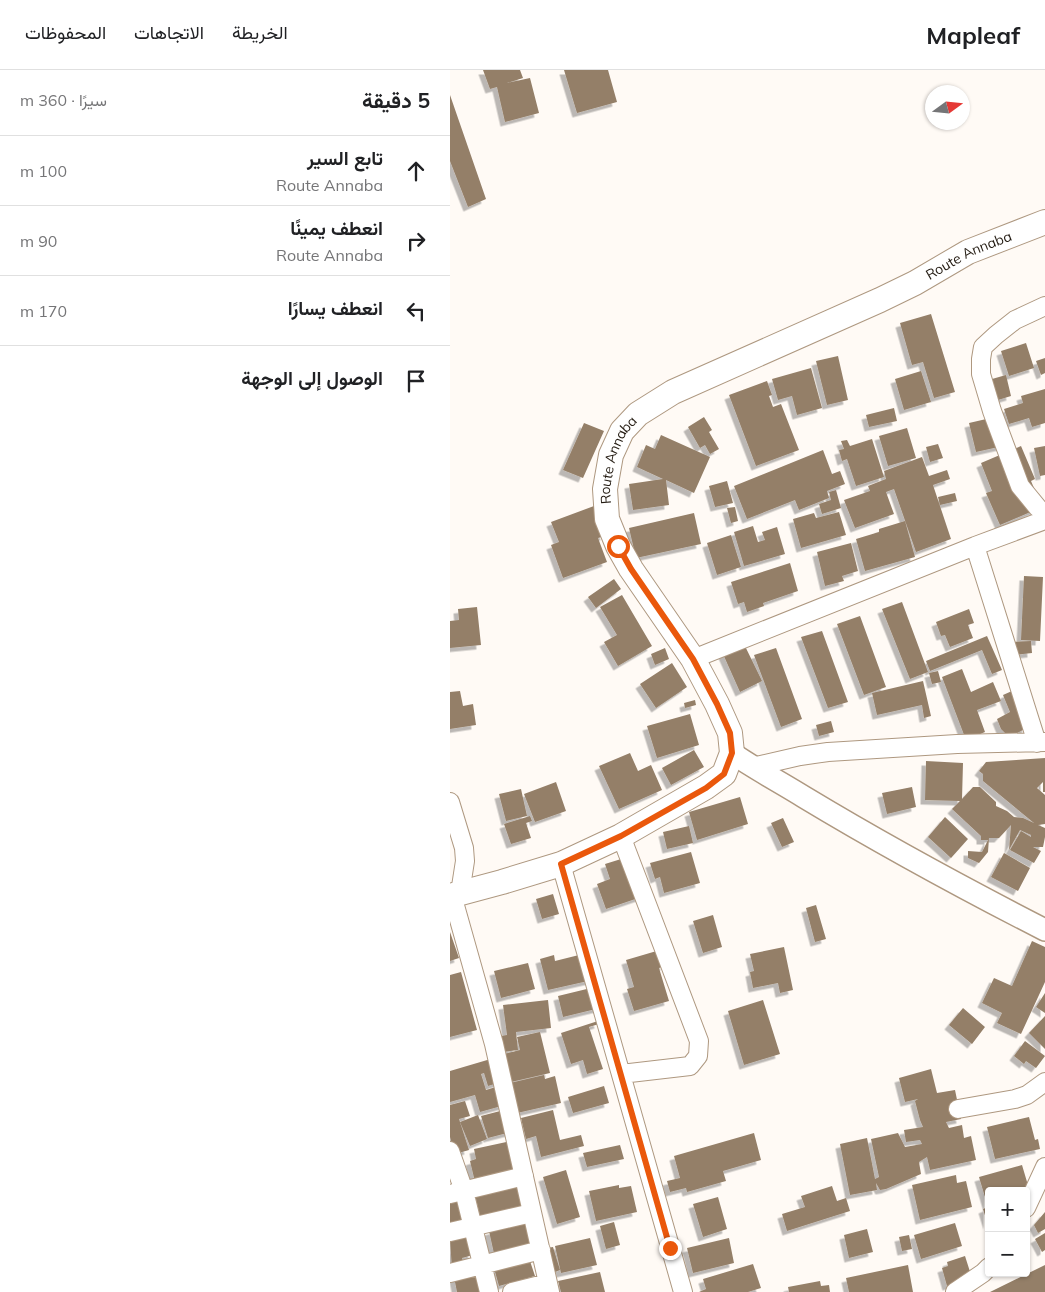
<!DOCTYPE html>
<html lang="ar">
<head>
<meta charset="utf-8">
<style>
  body { margin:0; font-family:Mulish,Vazirmatn,sans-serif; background:#f2f2f2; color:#202124; direction:rtl }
  .controls { position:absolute; right:15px; bottom:15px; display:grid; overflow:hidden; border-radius:5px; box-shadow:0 1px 4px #0004 }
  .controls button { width:45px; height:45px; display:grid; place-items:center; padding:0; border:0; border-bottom:1px solid #e0e0e0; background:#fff; color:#202124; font:25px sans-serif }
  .compass { position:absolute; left:475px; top:15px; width:45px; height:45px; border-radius:50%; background:#fff; box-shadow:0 1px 4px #0004; rotate:75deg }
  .stop { position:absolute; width:15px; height:15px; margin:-11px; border:4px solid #ea580c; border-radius:50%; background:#fff }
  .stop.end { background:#ea580c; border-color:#fff; box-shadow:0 1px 5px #0008 }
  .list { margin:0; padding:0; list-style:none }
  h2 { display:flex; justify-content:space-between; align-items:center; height:65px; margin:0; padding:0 20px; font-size:21px }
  h2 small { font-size:16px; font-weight:400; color:#757577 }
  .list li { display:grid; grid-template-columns:32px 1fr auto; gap:15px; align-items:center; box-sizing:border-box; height:70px; padding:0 20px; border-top:1px solid #e0e0e0 }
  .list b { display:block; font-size:19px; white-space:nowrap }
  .list p { margin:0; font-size:16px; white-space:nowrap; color:#757577 }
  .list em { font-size:16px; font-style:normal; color:#757577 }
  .icon { flex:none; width:28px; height:28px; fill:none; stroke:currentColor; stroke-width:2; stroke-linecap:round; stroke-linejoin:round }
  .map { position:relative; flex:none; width:595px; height:1222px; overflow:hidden; direction:ltr }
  header { display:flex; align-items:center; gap:30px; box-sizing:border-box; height:70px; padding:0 25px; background:#fff; border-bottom:1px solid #e0e0e0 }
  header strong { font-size:24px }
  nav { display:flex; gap:28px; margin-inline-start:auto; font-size:18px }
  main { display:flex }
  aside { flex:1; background:#fff }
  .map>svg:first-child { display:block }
  .building { fill:#947f68; filter:url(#shadow) }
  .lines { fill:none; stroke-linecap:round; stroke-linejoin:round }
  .minor-casing { stroke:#ae9880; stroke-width:20 }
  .tertiary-casing { stroke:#ae9880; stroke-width:24 }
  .secondary-casing { stroke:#ae9880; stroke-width:26 }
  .minor { stroke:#fff; stroke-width:18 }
  .tertiary { stroke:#fff; stroke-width:21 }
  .secondary { stroke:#fff; stroke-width:24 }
  .route { stroke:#ea580c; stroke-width:6 }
  .labels { text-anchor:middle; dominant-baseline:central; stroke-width:4; stroke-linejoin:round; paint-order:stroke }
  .street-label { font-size:14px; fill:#241c13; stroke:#fff }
</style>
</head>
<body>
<header>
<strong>Mapleaf</strong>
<nav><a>الخريطة</a><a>الاتجاهات</a><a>المحفوظات</a></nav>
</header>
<main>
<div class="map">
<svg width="595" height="1222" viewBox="0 0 595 1222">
  <defs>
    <filter id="shadow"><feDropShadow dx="-4.5" dy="4.5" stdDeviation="0" flood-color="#0004"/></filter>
  </defs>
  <rect width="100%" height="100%" fill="#fffaf5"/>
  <path class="building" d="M33,0H70L73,8L57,13L80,8L89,43L55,52L47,17L40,19Z
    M114,0H158L167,32L127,43Z
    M0,25L36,129L18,137L0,91Z
    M481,244L505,322L484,328L473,292L462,295L450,253Z
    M576,273L584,298L559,306L551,281Z
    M388,286L398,330L377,335L366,291Z
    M595,288V303L591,305L586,291Z
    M361,298L372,338L347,345L342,326L328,330L322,309Z
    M471,301L481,332L454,340L445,309Z
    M556,305L561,326L548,330L542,309Z
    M317,311L322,325L319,326L323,337L331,334L349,380L306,396L279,325Z
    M595,319V353L582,357L579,348L559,354L554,339L573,333L571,326Z
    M444,338L447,351L419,357L416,345Z
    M254,347L262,360L259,362L269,379L260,384L255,375L250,378L238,357Z
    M545,347L553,376L526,382L519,353Z
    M134,353L154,361L133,408L113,400Z
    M457,358L466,388L438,396L429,366Z
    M211,365L260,387L244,423L216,410L219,435L183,440L179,414L213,409L187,397L196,375L205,379Z
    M422,369L434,407L406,416L397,389L392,391L389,380L394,379L391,371L397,370L400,376Z
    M488,374L493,388L480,392L476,377Z
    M571,376L585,409L581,411L592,437L550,455L536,423L542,421L531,393Z
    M595,376V405L590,406L584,378Z
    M373,380L382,404L390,401L395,414L377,421L379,428L349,440L345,430L297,449L284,416Z
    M472,387L479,406L497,400L500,409L483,415L501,469L466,482L444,419L436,422L444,444L405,458L394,430L420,421L418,416L436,409L434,401Z
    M277,411L283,433L265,437L259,416Z
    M386,420L391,438L372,444L369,434L381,430L379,422Z
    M505,423L507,431L490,435L488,427Z
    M144,436L155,466L148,468L157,492L113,508L101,475L109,472L101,452Z
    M285,437L288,451L281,453L277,438Z
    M389,442L396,465L351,478L343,449L364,443L366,448Z
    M244,443L251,474L186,488L179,458Z
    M455,451L465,487L415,501L406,469L429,462V459Z
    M303,456L308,472L315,470L312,462L327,457L335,484L294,496L284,462Z
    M281,465L291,497L267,505L257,473Z
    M401,473L408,501L392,506L394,511L375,516L367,482Z
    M340,493L348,521L313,533L314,536L297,542L294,532L288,534L281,512Z
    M574,506L593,507L590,571L571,570Z
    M164,509L171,519L146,538L138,527Z
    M172,525L202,576L168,596L154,572L167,565L150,537Z
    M452,532L478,602L460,609L432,539Z
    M27,537L31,575L0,578V551L9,550L8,539Z
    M519,539L524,553L518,555L523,568L500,577L495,565L491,566L486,552Z
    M410,546L436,617L414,625L387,554Z
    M372,561L398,632L378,638L351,567Z
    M537,566L552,600L542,604L532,580L480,601L476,591Z
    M581,571L582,583L563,585L562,572Z
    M294,574L312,611L290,622L273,584Z
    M215,578L219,589L205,595L201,584Z
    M326,578L352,649L331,657L304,585Z
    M222,593L237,617L206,638L190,614Z
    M512,599L521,622L543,612L551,631L527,640L535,662L516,670L492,607Z
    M488,601L491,612L482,614L479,603Z
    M473,611L481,646L474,648L472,635L427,645L422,623Z
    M10,621L13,636L23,634L26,655L0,659V622Z
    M562,621L577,658L559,667L551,659L547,649L560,642L553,625Z
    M245,630L246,635L235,638L234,633Z
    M240,644L249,675L207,688L197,656Z
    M381,651L384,662L369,666L366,655Z
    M244,680L254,697L221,715L212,698Z
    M180,683L188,701L201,695L212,720L169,739L149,696Z
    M595,688V722H593V712L587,718L595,725V754L588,755L595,758V767L593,777H583L591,781L584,793L560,780L571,761L581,767V765L570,760L559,780L561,755L549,768H539L538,782L529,793L518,788V781L532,782L538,770H531V766L502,739L510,731L475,730L476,691L513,693L512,729L523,717H530L546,732V736L557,741L564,747L573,748L584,753L533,711V704L529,701L536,692Z
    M106,712L116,741L85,752L74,724Z
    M462,717L466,737L437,744L432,723Z
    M71,719L77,746L56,751L49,724Z
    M290,727L298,754L247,770L239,742Z
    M80,746L82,751L76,753L81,768L61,774L54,754Z
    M495,747L518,769L501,788L478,767Z
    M333,748L344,772L332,777L321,753Z
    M239,756L243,773L217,779L213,762Z
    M241,782L250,813L214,823L210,807L205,809L200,793Z
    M554,783L580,798L568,821L541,807Z
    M184,785L197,825L156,839L147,814L160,809L155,794Z
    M103,824L109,844L92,849L86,829Z
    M366,835L376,869L365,872L356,838Z
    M263,845L272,877L253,883L243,851Z
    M0,862L9,888L0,891Z
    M582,871L595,877V912L571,964L547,953L552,943L532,933L544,908L562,916Z
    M334,877L343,920L330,923L328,913L303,918L300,902L304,901L300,884Z
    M210,880L215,896L209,898L219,931L184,941L177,919L184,917L176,890Z
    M141,882L147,909L98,920L90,889L104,885L105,891Z
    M78,893L85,919L51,928L44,901Z
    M11,902L27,960L0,967V905Z
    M145,917L150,938L113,947L108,926Z
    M595,923V943L586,937Z
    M98,930L101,958L66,962L68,980L53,982L51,966L57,965L53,935Z
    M313,930L330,984L294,995L278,941Z
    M513,938L535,957L522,974L499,955Z
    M595,946V979L579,963Z
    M148,951L149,954L139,957L153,999L137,1004L133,990L121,994L111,963Z
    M90,962L100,1003L61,1012L54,984L70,980L67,967Z
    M575,971L595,986L586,998L576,991L574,994L564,986Z
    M44,988L51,1012L38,1016L34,1003L31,1004L36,1020L49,1016L55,1035L30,1042L25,1025L0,1032V1001Z
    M481,999L487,1023L505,1020L511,1049L496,1052L499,1058L512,1055L514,1068L521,1066L526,1090L480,1100L477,1087L469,1092L471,1104L436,1119L430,1120L426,1113L427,1120L400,1125L390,1074L417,1068L425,1109L429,1107L421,1069L448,1063L455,1077L472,1074L470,1070L456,1072L454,1060L473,1057L470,1050L465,1031L468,1029L455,1032L449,1008Z
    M94,1005L95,1009L105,1006L111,1033L67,1043L60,1013Z
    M154,1016L159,1033L123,1043L118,1027Z
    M15,1031L20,1046L9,1049L19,1080L5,1084L0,1067V1035Z
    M54,1040L61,1062L38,1068L31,1046Z
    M103,1040L110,1070L131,1065L134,1076L91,1087L86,1066L76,1069L71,1048Z
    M28,1045L37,1069L20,1076L10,1052Z
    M579,1047L585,1070L588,1069L590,1079L545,1089L537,1057Z
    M304,1063L311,1090L273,1101L276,1111L237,1122L236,1118L220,1122L217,1111L230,1108L224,1086Z
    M61,1071L68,1100L26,1116L20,1091L26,1089L24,1079Z
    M170,1075L174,1089L137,1097L133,1083Z
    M572,1095L580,1122L539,1121L538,1155L533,1139L538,1137L529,1107Z
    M116,1100L130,1147L107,1154L93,1107Z
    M506,1105L507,1113L516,1111L522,1137L470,1150L462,1115Z
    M73,1115L78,1140L31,1150L25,1125Z
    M169,1115V1118L181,1116L187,1142L146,1151L139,1121Z
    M382,1116L387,1131L396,1128L400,1141L337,1161L332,1144L355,1137L351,1126Z
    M268,1127L277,1159L253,1167L243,1134Z
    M19,1128L24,1155L0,1160V1131Z
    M595,1142V1159L588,1163L584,1155Z
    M82,1150L88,1177L45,1188L39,1161Z
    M164,1152L170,1175L156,1179L150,1156Z
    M505,1153L512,1176L471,1189L464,1165Z
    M417,1159L423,1182L399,1188L394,1165Z
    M595,1163V1180L592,1182L585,1169Z
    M18,1165L23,1185L12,1188L15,1197L2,1200L0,1169Z
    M459,1165L462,1179L452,1181L449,1167Z
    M140,1168L147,1195L111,1203L105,1176Z
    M279,1168L284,1193L243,1203L237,1178Z
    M103,1177L110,1200L105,1202L97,1178Z
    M515,1186L522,1208L497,1216L492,1198L498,1196L497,1192Z
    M79,1188L85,1206L49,1216L44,1198Z
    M303,1194L311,1218L298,1222H249L256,1219L253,1209Z
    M458,1195L463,1222H399L396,1208Z
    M595,1195V1222H540Z
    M35,1199L40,1222H7L4,1207Z
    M150,1202L155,1222H111L108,1211Z
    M370,1211L371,1216L379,1215L380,1222H339L338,1217Z"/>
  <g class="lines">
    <defs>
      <path id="minor" d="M588,438L570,416L542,341L531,304V289L533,277L546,265L565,250L595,236
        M525,476L587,673
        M243,589L525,476L595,450
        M302,697L350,686L378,682L507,674L595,672
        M0,732L14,778L15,791L10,823
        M111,794L233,1222
        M2,825L44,974L100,1222
        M171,1004L240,996L248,986L249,971L171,766
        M508,1039L565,1029L577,1025L595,1012
        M0,1081L14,1121L39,1222
        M0,1124L74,1106
        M576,1138L595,1097
        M0,1162L82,1143
        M0,1203L91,1180
        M62,1222L98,1213
        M505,1222L533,1203L539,1197"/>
      <path id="tertiary" d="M282,683C305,699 330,712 354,727C432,774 513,818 595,860"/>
      <g id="secondary">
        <path id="s1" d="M0,826L52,812L111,794L171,766L256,717L274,704L282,683L280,663L267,634L243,589L181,499L168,476L157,449L155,419L161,385L172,361L188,344L223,322L430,230L465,213L518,182L595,152"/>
      </g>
    </defs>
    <use href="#minor" class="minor-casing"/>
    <use href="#tertiary" class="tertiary-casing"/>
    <use href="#secondary" class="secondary-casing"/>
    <use href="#minor" class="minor"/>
    <use href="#tertiary" class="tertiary"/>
    <use href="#secondary" class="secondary"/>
  </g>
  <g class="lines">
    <path class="route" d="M168,476L181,499L243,589L267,634L280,663L282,683L274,704L256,718L171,766L111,794L220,1178"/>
  </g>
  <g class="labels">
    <g class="street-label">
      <text stroke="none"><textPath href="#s1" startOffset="1074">Route Annaba</textPath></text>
      <text stroke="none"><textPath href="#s1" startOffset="654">Route Annaba</textPath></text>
    </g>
  </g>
</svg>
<div class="controls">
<button>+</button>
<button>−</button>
</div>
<svg class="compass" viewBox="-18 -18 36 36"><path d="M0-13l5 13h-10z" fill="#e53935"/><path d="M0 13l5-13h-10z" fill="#757577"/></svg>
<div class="stop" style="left:168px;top:476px"></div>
<div class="stop end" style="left:220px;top:1178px"></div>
</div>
<aside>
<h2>5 دقيقة<small>سيرًا · 360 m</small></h2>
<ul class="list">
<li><svg class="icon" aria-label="ahead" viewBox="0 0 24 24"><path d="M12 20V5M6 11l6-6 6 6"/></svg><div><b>تابع السير</b><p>Route Annaba</p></div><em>100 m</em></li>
<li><svg class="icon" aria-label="right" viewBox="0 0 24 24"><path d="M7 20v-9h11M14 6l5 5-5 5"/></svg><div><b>انعطف يمينًا</b><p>Route Annaba</p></div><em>90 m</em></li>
<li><svg class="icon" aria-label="left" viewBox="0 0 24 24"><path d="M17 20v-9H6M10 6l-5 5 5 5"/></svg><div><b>انعطف يسارًا</b></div><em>170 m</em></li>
<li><svg class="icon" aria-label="arrive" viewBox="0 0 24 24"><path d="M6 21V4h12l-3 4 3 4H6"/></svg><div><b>الوصول إلى الوجهة</b></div></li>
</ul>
</aside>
</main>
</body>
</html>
